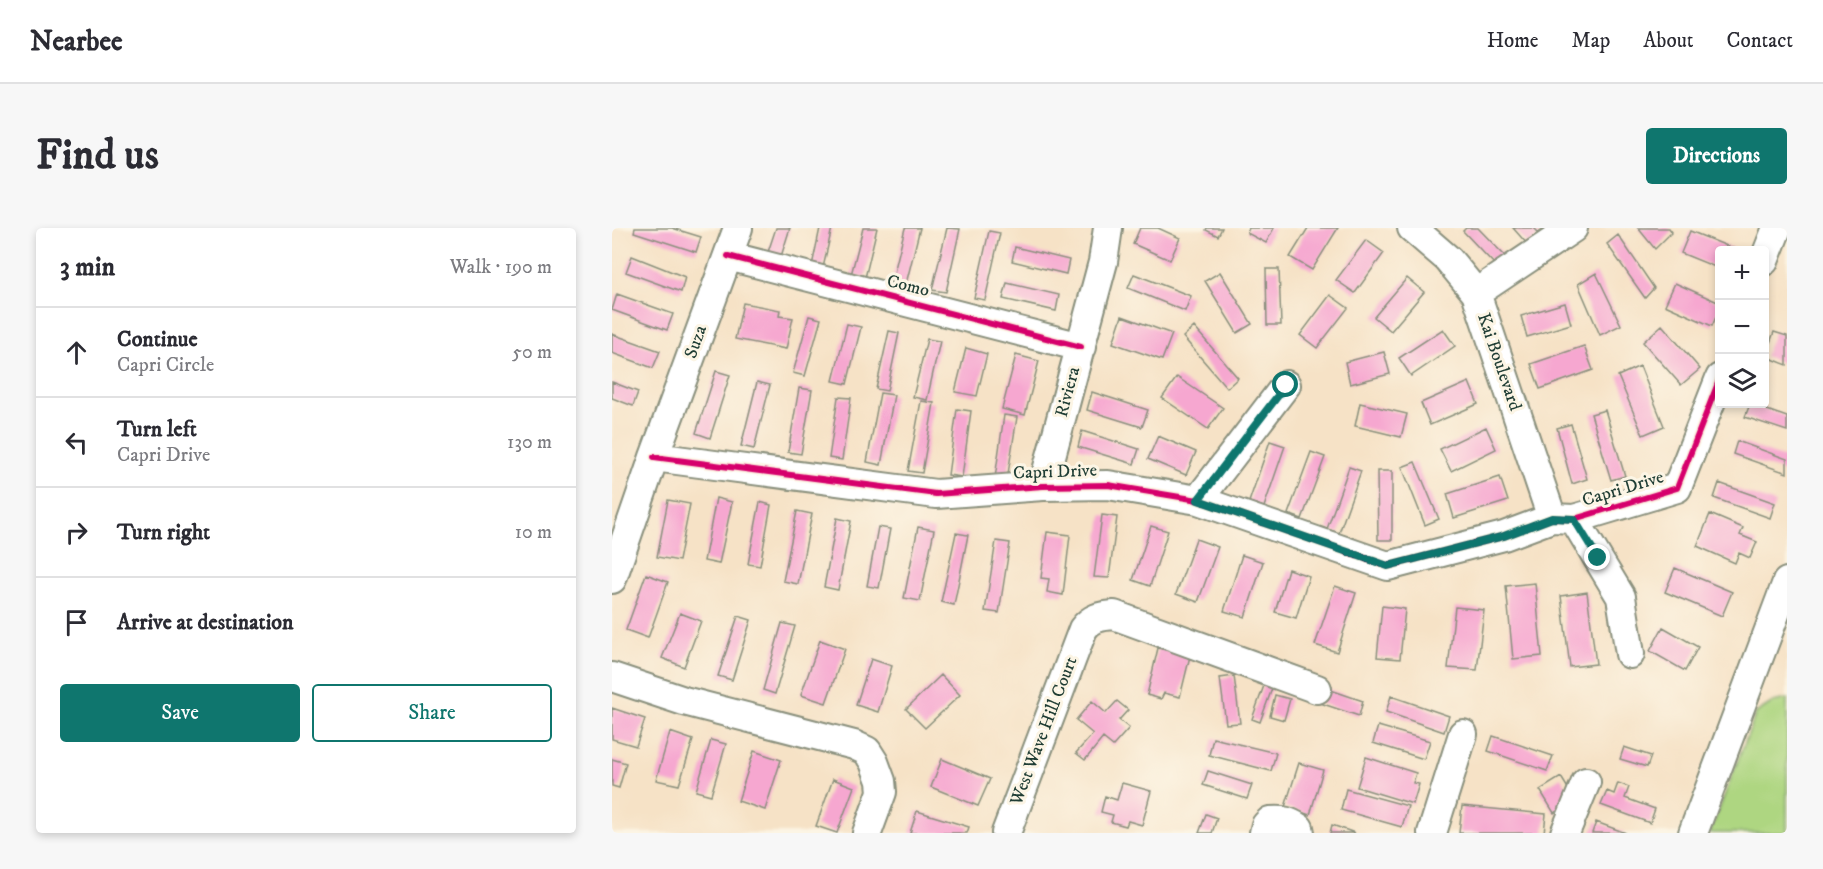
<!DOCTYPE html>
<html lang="en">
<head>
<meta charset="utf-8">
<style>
  body { margin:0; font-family:"IM FELL DW Pica",serif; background:#f7f7f7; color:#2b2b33 }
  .controls { position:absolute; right:18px; top:18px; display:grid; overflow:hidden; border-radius:6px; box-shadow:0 3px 9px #0003 }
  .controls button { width:54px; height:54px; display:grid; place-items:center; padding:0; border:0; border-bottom:2px solid #e1e1e2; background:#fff; color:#2b2b33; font:30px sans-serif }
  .stop { position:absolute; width:18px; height:18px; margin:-14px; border:4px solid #0f766e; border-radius:50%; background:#fff }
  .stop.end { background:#0f766e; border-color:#fff; box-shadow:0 2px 6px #0008 }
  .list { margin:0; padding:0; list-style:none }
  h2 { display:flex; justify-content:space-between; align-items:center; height:78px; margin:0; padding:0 24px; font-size:26px }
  h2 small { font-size:20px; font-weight:400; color:#7c7c81 }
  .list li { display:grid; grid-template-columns:39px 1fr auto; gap:18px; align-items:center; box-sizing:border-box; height:90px; padding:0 24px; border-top:2px solid #e1e1e2 }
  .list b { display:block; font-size:22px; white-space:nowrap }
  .list p { margin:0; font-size:20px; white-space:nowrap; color:#7c7c81 }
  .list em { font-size:20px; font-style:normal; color:#7c7c81 }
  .actions { display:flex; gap:12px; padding:18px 24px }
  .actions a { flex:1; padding:14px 0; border:2px solid #0f766e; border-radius:6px; text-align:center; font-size:21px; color:#0f766e }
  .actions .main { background:#0f766e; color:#fff }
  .icon { flex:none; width:33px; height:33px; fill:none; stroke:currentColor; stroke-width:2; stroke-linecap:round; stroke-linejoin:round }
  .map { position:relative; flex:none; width:1175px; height:605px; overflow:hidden; border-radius:6px }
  header { display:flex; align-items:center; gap:36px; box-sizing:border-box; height:84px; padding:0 30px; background:#fff; border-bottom:2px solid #e1e1e2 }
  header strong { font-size:28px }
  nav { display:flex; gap:33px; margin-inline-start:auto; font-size:21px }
  .intro { display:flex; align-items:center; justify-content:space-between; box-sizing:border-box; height:144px; padding:0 36px }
  h1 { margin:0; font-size:42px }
  .button { padding:15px 27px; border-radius:6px; background:#0f766e; color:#fff; font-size:21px; font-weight:700 }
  main { display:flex; gap:36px; padding:0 36px }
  aside { flex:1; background:#fff; border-radius:6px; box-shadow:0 3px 9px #0003 }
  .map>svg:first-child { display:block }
  .green { fill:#aed681; stroke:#668a5a; stroke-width:1.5 }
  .building { fill:#f6a7d0 }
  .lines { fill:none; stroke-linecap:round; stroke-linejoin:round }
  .minor-casing { stroke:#8a907d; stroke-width:32 }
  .minor { stroke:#fff; stroke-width:28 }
  .cycleway-casing { stroke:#fcf5e5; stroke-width:10 }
  .cycleway { stroke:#d6006c; stroke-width:6 }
  .route { stroke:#0f766e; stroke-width:8 }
  .labels { text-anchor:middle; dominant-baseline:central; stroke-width:6; stroke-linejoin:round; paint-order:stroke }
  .street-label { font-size:18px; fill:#1f3d34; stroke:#fcf5e5 }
</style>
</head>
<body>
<header>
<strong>Nearbee</strong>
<nav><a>Home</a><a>Map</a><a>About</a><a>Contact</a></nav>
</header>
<div class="intro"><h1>Find us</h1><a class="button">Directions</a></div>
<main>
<aside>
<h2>3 min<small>Walk · 190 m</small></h2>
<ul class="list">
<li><svg class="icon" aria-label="ahead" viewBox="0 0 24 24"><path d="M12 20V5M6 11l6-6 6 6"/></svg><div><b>Continue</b><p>Capri Circle</p></div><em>50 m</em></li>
<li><svg class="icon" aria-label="left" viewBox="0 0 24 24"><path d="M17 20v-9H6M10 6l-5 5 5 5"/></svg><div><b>Turn left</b><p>Capri Drive</p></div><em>130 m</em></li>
<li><svg class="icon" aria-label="right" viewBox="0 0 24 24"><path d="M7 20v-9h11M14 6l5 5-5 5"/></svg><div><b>Turn right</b></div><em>10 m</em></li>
<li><svg class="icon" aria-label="arrive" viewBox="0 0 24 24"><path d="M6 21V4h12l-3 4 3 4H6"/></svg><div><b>Arrive at destination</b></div></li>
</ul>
<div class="actions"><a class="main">Save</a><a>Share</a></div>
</aside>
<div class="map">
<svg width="1175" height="605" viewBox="0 0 1175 605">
  <rect width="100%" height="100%" fill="#fcf5e5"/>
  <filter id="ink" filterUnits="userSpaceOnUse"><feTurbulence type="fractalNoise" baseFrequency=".0167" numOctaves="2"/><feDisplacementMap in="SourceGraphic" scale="12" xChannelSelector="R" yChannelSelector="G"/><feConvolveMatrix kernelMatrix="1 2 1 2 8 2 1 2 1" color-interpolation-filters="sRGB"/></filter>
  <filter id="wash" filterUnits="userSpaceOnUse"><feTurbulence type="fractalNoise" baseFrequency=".008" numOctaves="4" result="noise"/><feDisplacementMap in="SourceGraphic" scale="24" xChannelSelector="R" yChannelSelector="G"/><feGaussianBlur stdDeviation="1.35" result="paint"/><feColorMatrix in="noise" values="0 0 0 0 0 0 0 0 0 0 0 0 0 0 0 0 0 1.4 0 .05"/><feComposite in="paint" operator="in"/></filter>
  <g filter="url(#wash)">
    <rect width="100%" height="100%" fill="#f6e2c6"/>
    <path class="green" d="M1175,471V605H1098L1144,485L1161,474Z"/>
    <g id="blocks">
      <path class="building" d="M23,0H60L89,9L84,24L22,4Z
        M164,0H178L167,35L154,30Z
        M208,0H220L211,40L200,38Z
        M251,0H265L253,50L239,47Z
        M293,0H308L294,56L280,53Z
        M335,0L348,1L334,64L320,62Z
        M528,0H546L568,10L558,32L521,16Z
        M595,0H610L606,8L594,2Z
        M637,0H662L654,15L635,5Z
        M696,0H726L700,42L678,29Z
        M854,0H866L894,29L884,38L851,3Z
        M901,0H922L928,6L916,17Z
        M1026,0H1057L1060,4L1043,21Z
        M377,3L388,5L373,72L362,70Z
        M1078,3L1125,22H1108V41L1069,25Z
        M1006,7L1042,60L1033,70L995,16Z
        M754,12L772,25L743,65L724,52Z
        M403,19L457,32L454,46L400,33Z
        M20,28L73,49L69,64L14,44Z
        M654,41H667L669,97H655Z
        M608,44L640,96L625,105L593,53Z
        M984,45L1009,97L988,107L966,56Z
        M522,46L579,68L573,83L516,60Z
        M795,50L812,64L779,103L762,89Z
        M395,55L447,67L444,83L391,71Z
        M1063,55L1108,75V80L1100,98L1053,77Z
        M5,66L61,86L55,102L0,82Z
        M718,67L736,80L705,120L688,107Z
        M131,75L168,82L167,88L181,90L174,121L123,111Z
        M953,75L959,96L915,109L909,88Z
        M197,88L209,91L193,148L181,145Z
        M510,88L560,106L550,132L501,115Z
        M235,96L249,99L235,156L221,153Z
        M1050,97L1088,141L1069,157L1031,114Z
        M582,99L626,150L615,160L571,109Z
        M831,101L843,118L799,148L787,130Z
        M277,103L287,105L275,163L264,161Z
        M1162,104L1175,108V137L1153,128Z
        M0,106L48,123L41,140L0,125Z
        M315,111L328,113L315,172L301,169Z
        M972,118L981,142L928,161L919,136Z
        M354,120L375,126L365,168L343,164Z
        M772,124L778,146L738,156L733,134Z
        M404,127L427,133L413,187L390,181Z
        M1028,138L1052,198L1031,207L1006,148Z
        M104,143L118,147L98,210L84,205Z
        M565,149L611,180L596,201L550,170Z
        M0,154L26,164L21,178L0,170Z
        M145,154L158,157L142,221L129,218Z
        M857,154L866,176L818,197L809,175Z
        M187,160L200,162L189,226L176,224Z
        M480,164L536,182L530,199L475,182Z
        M268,165L282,167L269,237L255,234Z
        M226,169L239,170L230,232L217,230Z
        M309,173L322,175L310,245L296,243Z
        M748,175L795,186L789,209L743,198Z
        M1138,176L1175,189V203L1133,189Z
        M345,181L359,183L350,249L336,247Z
        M993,182L1013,248L999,252L979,186Z
        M392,187L405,189L395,252L383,250Z
        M959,196L975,251L960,256L945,200Z
        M874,199L884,221L839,243L828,221Z
        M470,203L527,221L522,236L466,219Z
        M546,208L584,224L574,247L536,231Z
        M658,213L673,218L652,279L637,274Z
        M1125,213L1175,231V245L1121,226Z
        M699,224L713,229L690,291L676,286Z
        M803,234L827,291L813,297L790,239Z
        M737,239L749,243L727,305L715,301Z
        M765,243H780V312H766Z
        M888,249L896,273L842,290L835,266Z
        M1107,255L1163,275L1158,290L1102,270Z
        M104,270L120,274L107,336L92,333Z
        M56,272L78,276L67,333L45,329Z
        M148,274L159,277L148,338L136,336Z
        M185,283L200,286L186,356L171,353Z
        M1098,286L1131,300L1128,307L1145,314L1138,330L1127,325L1123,335L1085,318Z
        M490,287L505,289L497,350L482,349Z
        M225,290L239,293L226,362L212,359Z
        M539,298L556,303L538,358L521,352Z
        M266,299L278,301L267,360L255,358Z
        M306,299L322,302L308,373L292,370Z
        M435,304L458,307L451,367L435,364L437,351L429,350Z
        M344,305L356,307L342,377L329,374Z
        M584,311L606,319L586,374L564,366Z
        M384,313L398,315L387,385L373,383Z
        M630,327L651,334L633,389L612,383Z
        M1063,340L1120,364L1110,388L1053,364Z
        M676,341L697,348L684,390L663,384Z
        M34,346L56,354L36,410L14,402Z
        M923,355L930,428L901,431L894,358Z
        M723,358L744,365L725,424L703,417Z
        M975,364L984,436L958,439L949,368Z
        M770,378L793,381L788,431L765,429Z
        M843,379L872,382L865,442L836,440Z
        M68,385L89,393L72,439L50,430Z
        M126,388L139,392L120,452L106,448Z
        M170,395L183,398L163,466L151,462Z
        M1051,399L1086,419L1073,443L1038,423Z
        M208,412L233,421L214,475L189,467Z
        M546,420L578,428L568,469L552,465L549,471L535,467Z
        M259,431L280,438L266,484L244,477Z
        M329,447L348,467L313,500L294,481Z
        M622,448L628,495L614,496L608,450Z
        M654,452L662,455L648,494L640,491Z
        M713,460L751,473L747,488L708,475Z
        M663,467L678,471L672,492L658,488Z
        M779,468L837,488L832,504L774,484Z
        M480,473L494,485L505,473L516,482L507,492L517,500L501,518L491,510L473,532L464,525L481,506L464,492Z
        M0,480L33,491L24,518L0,511Z
        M766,498L818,513L812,531L761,515Z
        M58,504L81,512L67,557L44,552Z
        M881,508L941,528L935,543L876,523Z
        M601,510L664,525L659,543L597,527Z
        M99,512L114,516L99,567L84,563Z
        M1012,519L1039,528L1035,539L1008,531Z
        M142,523L169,532L153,582L126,573Z
        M754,529L804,545L801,555L807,556L801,576L745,559Z
        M0,531L14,535L7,560L0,558Z
        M330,531L378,551L366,578L319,559Z
        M687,535L711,542L698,587L673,579Z
        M596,543L640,557L635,571L591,557Z
        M949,549L963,572L942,585L928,562Z
        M221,551L242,559L225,605L204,598Z
        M510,555L539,563L530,597L516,593L514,598L499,594L501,587L489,584L493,568L505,572Z
        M1006,555L1017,559L1013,570L1043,581L1038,595L989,577L995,563L1002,566Z
        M734,561L796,578L790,599L729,582Z
        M850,578L934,586L932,605H847Z
        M305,583L357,599L355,605H298Z
        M594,586L605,590L600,605H587Z
        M984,594L1014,605H980Z
        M720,597L743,605H718Z"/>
    </g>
  </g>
  <g filter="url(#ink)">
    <use href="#blocks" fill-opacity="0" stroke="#8a907d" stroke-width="1.5"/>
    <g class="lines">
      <defs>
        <path id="minor" d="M800,0L836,31L864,65L940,290
          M116,28L469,119
          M1152,33L1165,0
          M864,65L961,0
          M42,229L324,266L431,258L496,257L586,272L776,338L892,308L940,290L962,291L1065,260L1108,150
          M431,258L491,34L496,0
          M586,272L674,157
          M962,291L1009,369L1018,426
          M0,351L42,229L126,0
          M0,449L72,473L242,517L255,523L262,534L269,553L270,564L255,605
          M394,605L471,401C479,390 488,388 502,387L705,461
          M652,605L654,597L658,593C670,592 677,593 687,600L688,605
          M820,605L851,506
          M953,605L974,554
          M1081,605L1175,354"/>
      </defs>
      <use href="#minor" class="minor-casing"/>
      <use href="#minor" class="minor"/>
      <defs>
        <path id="cycleway" d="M116,28L469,119
          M42,229L324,266L431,258L496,257L586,272L776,338L892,308L940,290L962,291L1065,260L1108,150"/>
      </defs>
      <use href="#cycleway" class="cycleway-casing"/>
      <use href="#cycleway" class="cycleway"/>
    </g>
  </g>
  <g class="lines" filter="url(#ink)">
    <path class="route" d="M674,157L586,272L776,338L892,308L940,290L962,291L986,330"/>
  </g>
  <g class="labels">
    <g class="street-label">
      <text transform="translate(296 58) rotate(14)">Como</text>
      <text transform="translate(84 114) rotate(-70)">Suza</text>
      <text transform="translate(887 134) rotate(71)">Kai Boulevard</text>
      <text transform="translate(456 164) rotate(-75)">Riviera</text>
      <text transform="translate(443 244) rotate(-2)">Capri Drive</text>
      <text transform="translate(1011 261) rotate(-17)">Capri Drive</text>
      <text transform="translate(432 503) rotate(-69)">West Wave Hill Court</text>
    </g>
  </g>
</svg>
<div class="controls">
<button>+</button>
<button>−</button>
<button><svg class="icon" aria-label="layers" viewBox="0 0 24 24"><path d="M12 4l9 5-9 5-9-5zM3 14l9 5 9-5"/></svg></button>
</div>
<div class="stop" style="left:674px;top:157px"></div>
<div class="stop end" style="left:986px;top:330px"></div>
</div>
</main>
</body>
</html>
